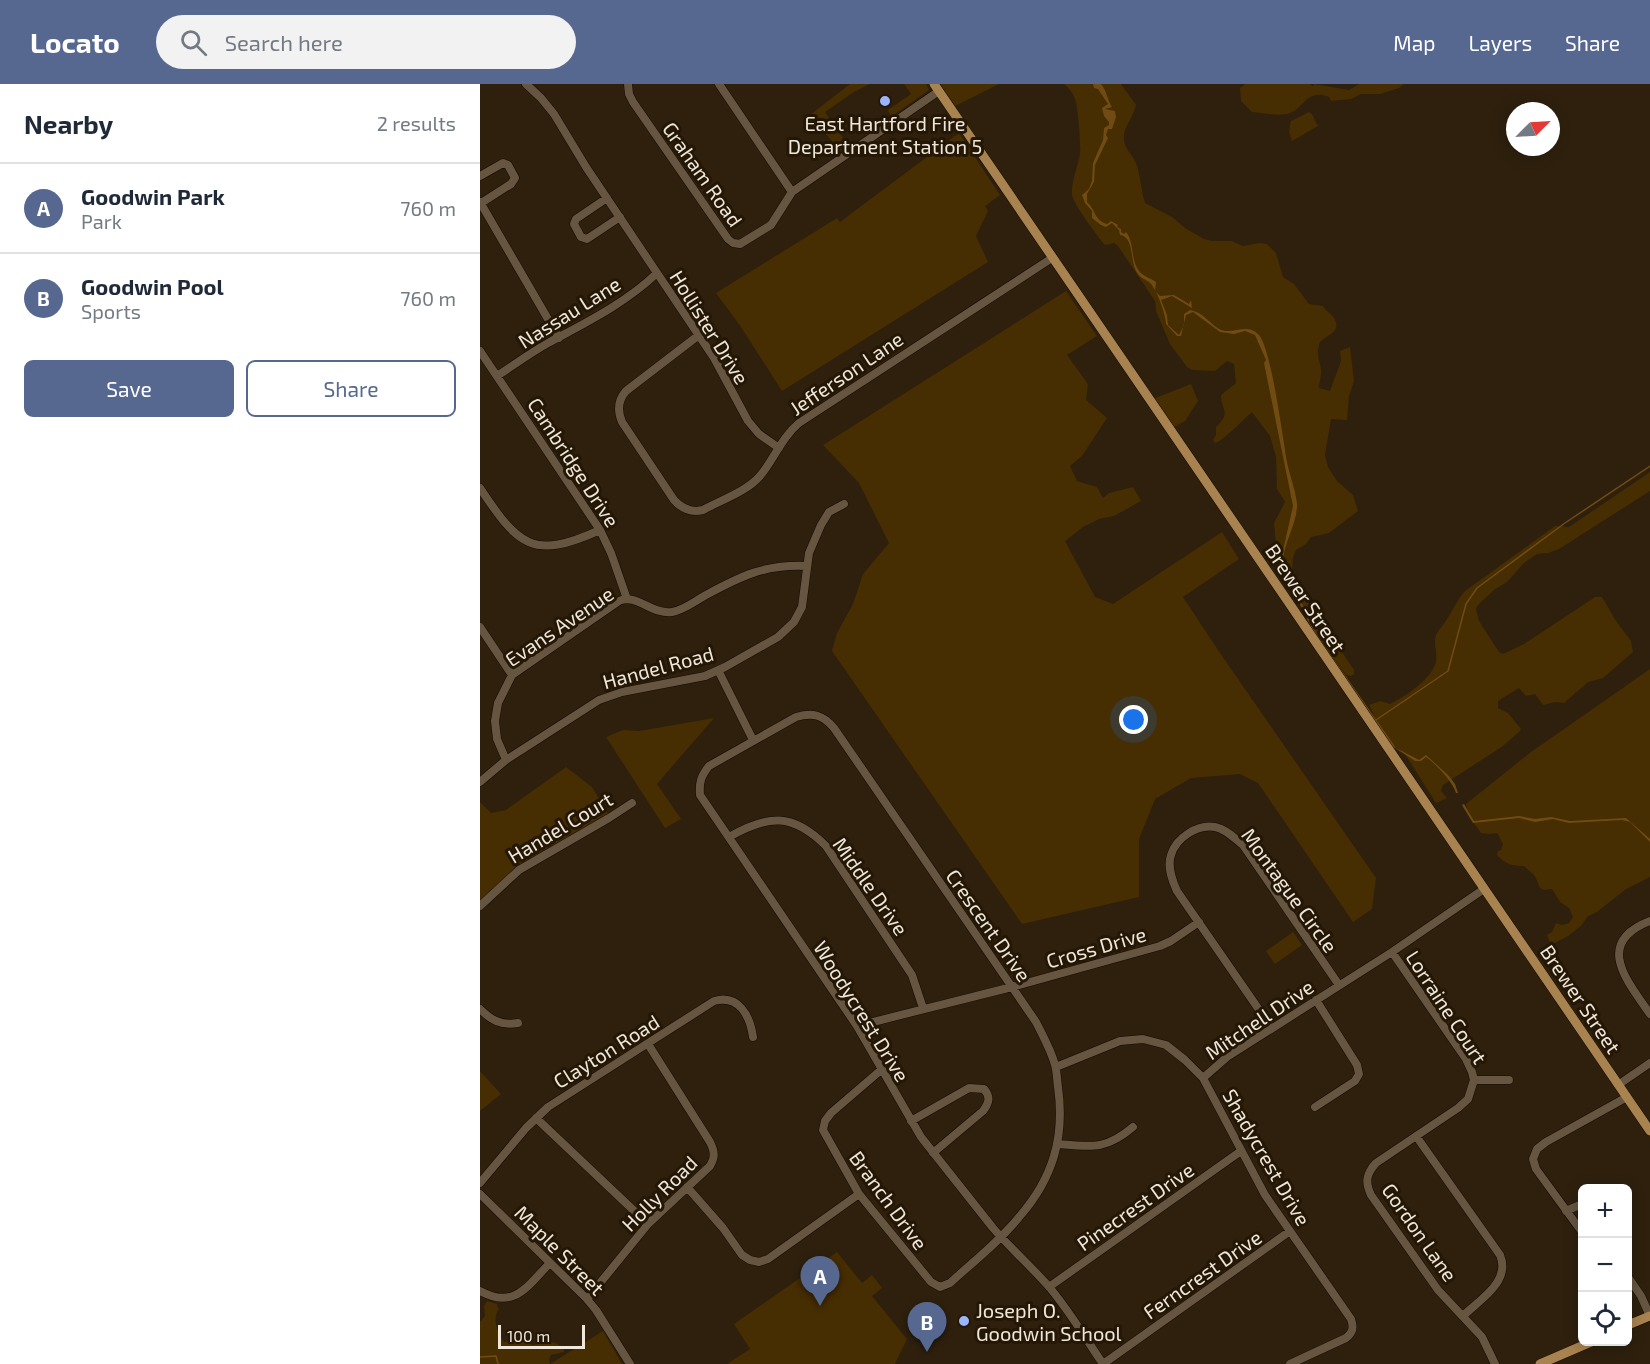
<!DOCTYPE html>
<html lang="en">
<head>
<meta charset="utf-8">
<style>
  body { margin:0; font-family:"Exo 2",sans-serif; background:#f2f2f3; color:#1f2937 }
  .controls { position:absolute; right:18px; bottom:18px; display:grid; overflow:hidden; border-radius:9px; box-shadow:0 3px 15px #0003 }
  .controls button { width:54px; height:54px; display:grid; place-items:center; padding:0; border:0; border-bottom:2px solid #e0e1e3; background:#fff; color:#1f2937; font:30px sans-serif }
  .compass { position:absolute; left:1026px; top:18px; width:54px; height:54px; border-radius:50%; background:#fff; box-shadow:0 3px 15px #0003; rotate:66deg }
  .scale { position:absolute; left:18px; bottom:15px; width:87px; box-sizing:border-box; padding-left:6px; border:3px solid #f0e7db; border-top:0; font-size:16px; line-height:21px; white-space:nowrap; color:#f0e7db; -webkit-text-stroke:4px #241705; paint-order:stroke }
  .you { position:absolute; left:654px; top:636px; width:21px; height:21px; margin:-15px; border:4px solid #fff; border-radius:50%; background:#1a73e8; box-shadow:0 0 0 9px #1a73e833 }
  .badge { display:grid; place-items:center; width:39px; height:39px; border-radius:50%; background:#576890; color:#fff; font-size:20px; font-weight:700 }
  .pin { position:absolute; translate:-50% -50px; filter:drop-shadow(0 2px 3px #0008) }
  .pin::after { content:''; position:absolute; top:32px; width:21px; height:18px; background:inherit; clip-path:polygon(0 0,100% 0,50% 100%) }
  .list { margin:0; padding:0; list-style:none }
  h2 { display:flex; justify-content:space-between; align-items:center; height:78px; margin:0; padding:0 24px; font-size:26px }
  h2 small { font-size:20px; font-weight:400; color:#747a83 }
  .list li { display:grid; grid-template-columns:39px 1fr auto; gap:18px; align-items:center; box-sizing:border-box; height:90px; padding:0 24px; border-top:2px solid #e0e1e3 }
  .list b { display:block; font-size:22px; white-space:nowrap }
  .list p { margin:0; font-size:20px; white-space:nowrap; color:#747a83 }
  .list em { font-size:20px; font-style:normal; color:#747a83 }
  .actions { display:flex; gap:12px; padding:18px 24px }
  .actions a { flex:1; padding:14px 0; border:2px solid #576890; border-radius:9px; text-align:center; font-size:21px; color:#576890 }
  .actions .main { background:#576890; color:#fff }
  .icon { flex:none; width:33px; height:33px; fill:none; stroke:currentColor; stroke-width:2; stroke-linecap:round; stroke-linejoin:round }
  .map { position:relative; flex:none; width:1170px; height:1280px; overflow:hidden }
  header { display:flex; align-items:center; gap:36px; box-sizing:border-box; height:84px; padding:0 30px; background:#576890; color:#fff }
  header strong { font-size:28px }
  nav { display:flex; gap:33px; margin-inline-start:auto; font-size:21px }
  .search { width:420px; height:54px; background:#f2f2f3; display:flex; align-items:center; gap:15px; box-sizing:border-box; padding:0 21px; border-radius:33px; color:#747a83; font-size:22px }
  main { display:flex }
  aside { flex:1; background:#fff }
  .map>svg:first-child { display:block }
  .green { fill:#462d02 }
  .water { fill:#704c13 }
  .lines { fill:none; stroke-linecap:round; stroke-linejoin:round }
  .stream { stroke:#704c13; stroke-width:1.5 }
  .minor-casing { stroke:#160900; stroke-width:9 }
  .major-casing { stroke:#160900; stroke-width:10 }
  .minor { stroke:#655541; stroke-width:8 }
  .major { stroke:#a88350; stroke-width:9 }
  .poi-dot { fill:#9bb5fd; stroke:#241705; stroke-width:2 }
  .labels { text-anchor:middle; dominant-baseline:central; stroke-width:6; stroke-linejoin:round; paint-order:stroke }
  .poi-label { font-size:20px; fill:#f0e7db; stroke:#241705 }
  .street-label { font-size:20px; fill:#f0e7db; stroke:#241705 }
</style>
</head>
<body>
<header>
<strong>Locato</strong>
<div class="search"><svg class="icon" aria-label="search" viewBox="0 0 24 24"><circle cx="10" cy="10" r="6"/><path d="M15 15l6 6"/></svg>Search here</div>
<nav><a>Map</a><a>Layers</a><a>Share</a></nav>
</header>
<main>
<aside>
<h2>Nearby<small>2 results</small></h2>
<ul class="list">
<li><span class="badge">A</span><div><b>Goodwin Park</b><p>Park</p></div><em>760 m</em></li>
<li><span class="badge">B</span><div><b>Goodwin Pool</b><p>Sports</p></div><em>760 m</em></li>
</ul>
<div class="actions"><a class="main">Save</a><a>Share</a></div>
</aside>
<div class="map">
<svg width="1170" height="1280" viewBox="0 0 1170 1280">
  <rect width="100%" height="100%" fill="#2e200d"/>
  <path class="green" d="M370,0H390L374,8L345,28L368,61L361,68L330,31Z
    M424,0H446L449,6L411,33L408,26L431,10Z
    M460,0H519L475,22Z
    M584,0H641L656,21C654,32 644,43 644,52C643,63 650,68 655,77C660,86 661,107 665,119L692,133L705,144L724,155L732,157H752L763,162L779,159L787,160L796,169L803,193L814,200L829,220L843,222C846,228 853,230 855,236C862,250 841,252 839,261C836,270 840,277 841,285C842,291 839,297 839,304L850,307L861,277L860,267L870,263L874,297L869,312L867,336L851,335L845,371L848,383L857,397L873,411L878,427L849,449L831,453L826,460L816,466L813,473L812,486L833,525L874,586V590L871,592L866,591L833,546L824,524L795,481L796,462L794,439L805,418L797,405L796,373L790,352L772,328C764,335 742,358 735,359L733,356L736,351V343C752,328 741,327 741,311L756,299L754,280L747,277L735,287L712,286L707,283L690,260L676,227L675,217L638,162L634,159L625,161C617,152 594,121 592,111C591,97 598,83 600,70C601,60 598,24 595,15C593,9 589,4 584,0Z
    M765,0H830L833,2L834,0L869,6L879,0H924L919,4L900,10H881L871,15L851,17L849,13C825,4 825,26 807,30C796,32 783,29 772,28L761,17L760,4Z
    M829,28L832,30L838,42L812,57L809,47L811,37Z
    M479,49L520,111L505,122L508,127L496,152L508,178L302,307L261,243L236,209L357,134L360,138Z
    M586,207L617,252L587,271L608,300L606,316L627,334L602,372L590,382L597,397L617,403L623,414L629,409L653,403L661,417L634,432L619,435L603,443L585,457L615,513L633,520L742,448L759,475L703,513L740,569L896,794L892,825L873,838L778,699L760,690L711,694L675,715L659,755V813L542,840L352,567L357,549L373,520L383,490L409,459L379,399L343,361Z
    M711,300L718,317L705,337L692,344L673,315Z
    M1170,388V407L1079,465L1068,469L1057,470L1044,479L1027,498L1014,506L998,521L996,525L999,537L1019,568L1023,570L1044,560L1115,513H1122L1136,537L1151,557L1153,568L1123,594L1108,598L1084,619L1076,618L1063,621L1055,610L1046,612L1039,604L1018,617V624L1028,629L1041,645L1040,647L1023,662L963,701L961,707L967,714L956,719L925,670L911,659L898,640L889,621L900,617L910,620C925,613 953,594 956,577C958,568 952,558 957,549C959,545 963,542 965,538C972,528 977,516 985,507L1075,442L1089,443Z
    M1170,585V793L1146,805L1117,828L1108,832L1101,842L1088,852L1071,861L1067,851L1072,848L1076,839L1082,841L1089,839L1093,833L1089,824L1080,818L1072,805L1064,806L1060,804L1055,792L1044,782C1033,782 1024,780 1017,771L1018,767L1021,766L1023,760L1017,749L1009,750L1001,749L990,734L986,720L1051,668Z
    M234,634L177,700L201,735L185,744L126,653L143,646L159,647Z
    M86,683L112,703L132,736L41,789L0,827V718L11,729L26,726Z
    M813,848L822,861L795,880L786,867Z
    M0,987L21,1010L0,1027Z
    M357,1168L382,1199L392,1191L402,1204L392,1212L427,1255L415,1280H247L270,1265L254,1240Z
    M7,1217L17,1220C20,1231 19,1221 16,1231C14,1241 19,1250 24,1258L32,1257L41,1249L52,1261L73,1258L84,1263V1268L71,1271L69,1275L70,1280L123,1247L142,1280H0V1238L5,1232L4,1222Z"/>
  <path class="water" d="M613,0H621C627,7 627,15 632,23L625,25L635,27L636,33L632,45H628L626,51L628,54L615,81L614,98L607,110V118C616,126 614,136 627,140L631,137L638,141L637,143L641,145V148L644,150L646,148C655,159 650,177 660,188C664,193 671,194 676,198L675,207L680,212L694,211L709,220L711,216L712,224L692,212L681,216L687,231L688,241L699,251L704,241V230L710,226C723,228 730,240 739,245C752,252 766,238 778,250C791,261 803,356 807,378C809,389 818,414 817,423C816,442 802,462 803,481C805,499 820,515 828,530C831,537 833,544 837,551L916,664L939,676L946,671L968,691L975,700L978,709H976C973,698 956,680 946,673L941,677H935L909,660L833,547L817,514L804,494L800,480L813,422L784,279L786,276L775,251L765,247L754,250L740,248L713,228L706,231L701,252H697L686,240C686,231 676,203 669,198C663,194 660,194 656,187C650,175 654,153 640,151L639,146L632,139L626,143L621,141L612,134V127L605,119L602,111L609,105L612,97L613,79L623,56L624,44L629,41V38L624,32L622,24L628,20L618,5L614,4Z
    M984,720L994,737L1039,732L1055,735L1071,733L1090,737L1146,734L1170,755V758L1150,738L1142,736L1089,739L1073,735L1055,738L1039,734L993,739L982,721Z"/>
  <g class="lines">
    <path class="stream" d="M896,636L968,587L986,520L997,504L1085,439L1170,382
      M0,1273L16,1272L18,1280"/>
    <defs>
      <path id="minor" d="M46,0L61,14L74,30L106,83L234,274L268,337L279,350L299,364
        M148,0L149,10L153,18L248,155L253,159L260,160L291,141L312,108L459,7
        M239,0L312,108
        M0,92L23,79L28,81L35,94L31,100L1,119
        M127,114L96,135L94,140L101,153L107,155L140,133
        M0,118L79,254
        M219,251L146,307C138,316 137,326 142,338L194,416C202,425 211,429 223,426C241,416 266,408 280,392C294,375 302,353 319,339L572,174
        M0,267L120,446L131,469L147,515
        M17,292C34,281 50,269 68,259C105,239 146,219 177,189
        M0,404C38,461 52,477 120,446
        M0,543L32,591
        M238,586L273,656
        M26,676L17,655L15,637L18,619L32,591L139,517C156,509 172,531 192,528C204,526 215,517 226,511C261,492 285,480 327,482
        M0,698L26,676L119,616L142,608L225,592L245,583L298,553L314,538L322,523L329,469L341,441L349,428L364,420
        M249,753C288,731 312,728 346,762L432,891L443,924
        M0,822L39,786L129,734L152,719
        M1170,837C1113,859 1148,898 1170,930
        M912,868L986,975L992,988L994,996H1029
        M0,925C11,936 21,942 38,939
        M377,942L532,903L680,862L691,857L719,838
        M791,943L697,807C692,796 687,783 691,771C696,754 717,740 735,743C746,745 754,754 763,761L859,901
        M576,983L640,957L663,955L686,961L705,976L723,994L785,1111L871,1235C874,1244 873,1248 866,1254L810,1280
        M401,986L351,1029L345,1037L343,1046L379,1110L451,1198L460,1203L470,1199C494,1177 520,1157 540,1132C573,1094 585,1053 578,1003C577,996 577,988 575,981C571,966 563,952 556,938L354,644C343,631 333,628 316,633L229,682C221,692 219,698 220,711L377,942L441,1053L513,1144C531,1165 552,1183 570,1204C590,1228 606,1255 623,1280
        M723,994L747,973L912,868L1004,805
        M994,996L988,1015L978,1024L896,1079C886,1090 885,1098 891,1111L958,1206L1002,1253L1015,1280
        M1138,1001L1170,979
        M835,1023L875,997L879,990L877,981L836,916
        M56,1034L168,1140
        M431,1037L489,1004L504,1005C511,1013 509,1019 503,1027L453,1069
        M936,1052L1020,1171C1031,1197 1001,1215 984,1231
        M578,1060C612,1063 626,1066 653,1043
        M0,1099L46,1044L68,1023L234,917C259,910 270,932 273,953
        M207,1103L243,1144L262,1171L270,1176L279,1178L288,1175L379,1110
        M0,1110L106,1214L116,1226L150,1280
        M1086,1127L1102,1120
        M1102,1148L1056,1085L1053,1075L1057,1065L1066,1058L1147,1013
        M1148,1193L1161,1212L1170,1232
        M569,1203L761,1067
        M0,1207C35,1226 47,1202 70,1179
        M107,1215L168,1140L230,1082C235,1073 235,1068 230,1058L168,960
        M623,1280L810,1147"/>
      <path id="major" d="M454,0L1170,1047
        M1148,1241L1170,1232
        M1060,1280L1111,1258"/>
    </defs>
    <use href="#minor" class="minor-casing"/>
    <use href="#major" class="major-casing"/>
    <use href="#minor" class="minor"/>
    <use href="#major" class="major"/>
  </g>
  <g class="poi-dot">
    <circle cx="405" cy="17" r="6"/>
    <circle cx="484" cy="1237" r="6"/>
  </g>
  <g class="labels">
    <g class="poi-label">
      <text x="405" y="39">East Hartford Fire<tspan x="405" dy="23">Department Station 5</tspan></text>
      <text x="496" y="1226" text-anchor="start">Joseph O.<tspan x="496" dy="23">Goodwin School</tspan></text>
    </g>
    <g class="street-label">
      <text transform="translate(223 90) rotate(55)">Graham Road</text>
      <text transform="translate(89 228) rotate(-32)">Nassau Lane</text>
      <text transform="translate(230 243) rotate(58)">Hollister Drive</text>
      <text transform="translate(366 289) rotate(-34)">Jefferson Lane</text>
      <text transform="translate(94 378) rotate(57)">Cambridge Drive</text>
      <text transform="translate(826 514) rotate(56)">Brewer Street</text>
      <text transform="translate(79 542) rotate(-34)">Evans Avenue</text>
      <text transform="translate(178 583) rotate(-15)">Handel Road</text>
      <text transform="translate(80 743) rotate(-31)">Handel Court</text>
      <text transform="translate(391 802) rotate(55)">Middle Drive</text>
      <text transform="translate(810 806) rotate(54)">Montague Circle</text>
      <text transform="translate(509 841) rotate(55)">Crescent Drive</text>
      <text transform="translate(616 863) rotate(-16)">Cross Drive</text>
      <text transform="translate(1101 915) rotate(56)">Brewer Street</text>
      <text transform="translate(967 923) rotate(57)">Lorraine Court</text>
      <text transform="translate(382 927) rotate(58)">Woodycrest Drive</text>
      <text transform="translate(779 935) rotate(-34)">Mitchell Drive</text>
      <text transform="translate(126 967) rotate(-32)">Clayton Road</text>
      <text transform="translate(787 1073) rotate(60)">Shadycrest Drive</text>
      <text transform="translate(179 1109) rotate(-45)">Holly Road</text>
      <text transform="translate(409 1116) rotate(54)">Branch Drive</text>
      <text transform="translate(655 1122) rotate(-35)">Pinecrest Drive</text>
      <text transform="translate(940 1148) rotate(55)">Gordon Lane</text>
      <text transform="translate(80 1166) rotate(45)">Maple Street</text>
      <text transform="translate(722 1190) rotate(-35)">Ferncrest Drive</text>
    </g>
  </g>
</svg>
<div class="controls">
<button>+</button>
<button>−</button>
<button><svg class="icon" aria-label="locate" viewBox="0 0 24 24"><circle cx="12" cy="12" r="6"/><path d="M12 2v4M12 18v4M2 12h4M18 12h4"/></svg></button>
</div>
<svg class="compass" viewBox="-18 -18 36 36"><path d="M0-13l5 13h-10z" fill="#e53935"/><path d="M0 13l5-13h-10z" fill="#747a83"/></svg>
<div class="scale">100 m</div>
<div class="you"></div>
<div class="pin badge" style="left:340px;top:1222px">A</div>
<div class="pin badge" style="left:447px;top:1268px">B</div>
</div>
</main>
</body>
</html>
